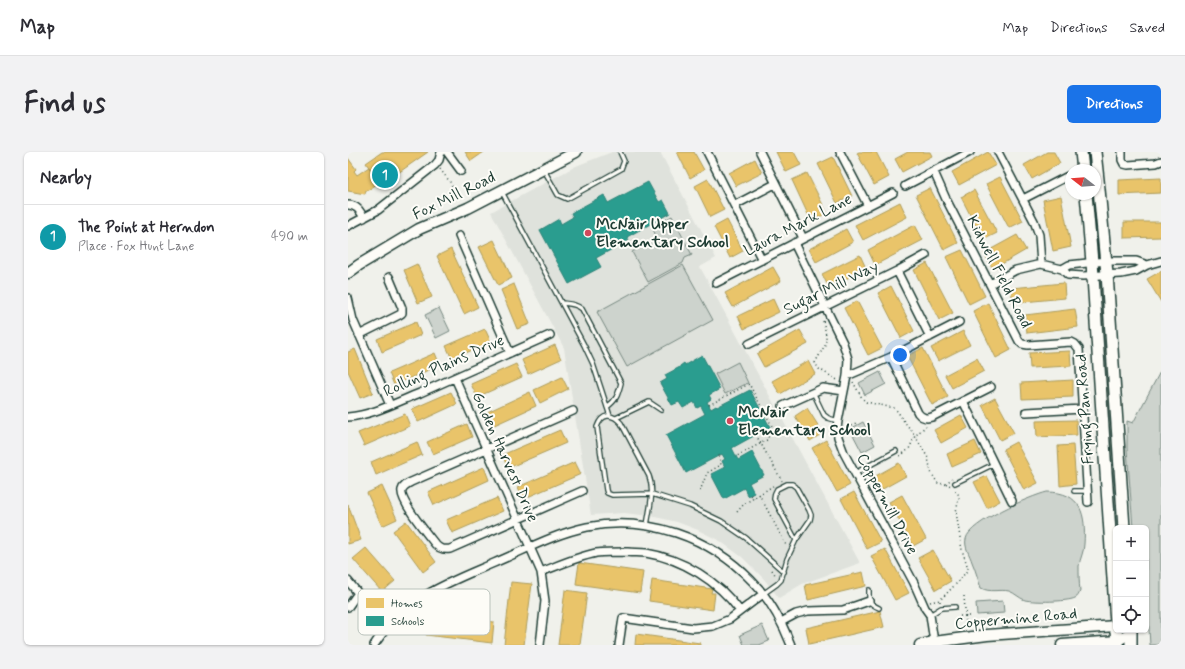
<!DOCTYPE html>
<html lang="en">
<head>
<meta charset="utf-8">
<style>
  body { margin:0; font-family:Mynerve,sans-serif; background:#f2f2f3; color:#2b2b33 }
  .controls { position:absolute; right:12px; bottom:12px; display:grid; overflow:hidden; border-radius:6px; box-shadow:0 1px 3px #0004 }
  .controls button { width:36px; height:36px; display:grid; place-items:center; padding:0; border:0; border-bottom:1px solid #e1e1e2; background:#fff; color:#2b2b33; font:20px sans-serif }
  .compass { position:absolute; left:717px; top:12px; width:36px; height:36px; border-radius:50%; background:#fff; box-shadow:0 1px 3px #0004; rotate:287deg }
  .you { position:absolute; left:552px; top:203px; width:14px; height:14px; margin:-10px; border:3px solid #fff; border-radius:50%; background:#1a73e8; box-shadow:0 0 0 6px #1a73e833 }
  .badge { display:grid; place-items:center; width:26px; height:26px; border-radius:50%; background:#1a73e8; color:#fff; font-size:13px; font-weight:700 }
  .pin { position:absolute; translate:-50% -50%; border:2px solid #fff; box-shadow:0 1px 4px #0006 }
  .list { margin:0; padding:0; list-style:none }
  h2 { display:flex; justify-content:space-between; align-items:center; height:52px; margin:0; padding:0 16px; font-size:17px }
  h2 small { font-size:13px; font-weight:400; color:#7c7c81 }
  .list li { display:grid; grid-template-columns:26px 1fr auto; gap:12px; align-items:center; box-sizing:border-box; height:64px; padding:0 16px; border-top:1px solid #e1e1e2 }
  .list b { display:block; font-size:15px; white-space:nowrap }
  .list p { margin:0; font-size:13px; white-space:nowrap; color:#7c7c81 }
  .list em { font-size:13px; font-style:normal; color:#7c7c81 }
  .icon { flex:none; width:22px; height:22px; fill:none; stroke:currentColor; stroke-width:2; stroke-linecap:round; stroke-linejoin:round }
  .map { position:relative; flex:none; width:813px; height:493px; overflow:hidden; border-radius:6px }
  header { display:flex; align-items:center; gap:24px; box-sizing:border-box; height:56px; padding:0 20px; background:#fff; border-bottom:1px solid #e1e1e2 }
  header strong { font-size:19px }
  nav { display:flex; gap:22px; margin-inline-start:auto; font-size:14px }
  .intro { display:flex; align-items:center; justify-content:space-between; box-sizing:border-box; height:96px; padding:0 24px }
  h1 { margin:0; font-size:28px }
  .button { padding:10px 18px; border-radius:6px; background:#1a73e8; color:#fff; font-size:14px; font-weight:700 }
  main { display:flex; gap:24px; padding:0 24px }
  aside { flex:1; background:#fff; border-radius:6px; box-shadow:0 1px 3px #0004 }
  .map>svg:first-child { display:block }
  .built { fill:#dfe2dc }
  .green { fill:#cdd3cd; stroke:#768880 }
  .homes { fill:#e9c46a; stroke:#ac9c5a }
  .schools { fill:#2a9d8f; stroke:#278074 }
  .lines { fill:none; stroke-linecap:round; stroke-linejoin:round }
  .lane-casing { stroke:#1f3d34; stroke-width:6 }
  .street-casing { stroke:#1f3d34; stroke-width:10 }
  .secondary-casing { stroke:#1f3d34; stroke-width:13 }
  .primary-casing { stroke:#1f3d34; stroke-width:14 }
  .path { stroke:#1f3d34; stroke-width:1.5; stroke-dasharray:1 3; stroke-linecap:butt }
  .lane { stroke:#fdfcf7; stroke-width:3.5 }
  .street { stroke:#fdfcf7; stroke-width:7 }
  .secondary { stroke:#fdfcf7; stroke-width:10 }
  .primary { stroke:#fdfcf7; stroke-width:11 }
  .poi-dot { fill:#d1495b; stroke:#fdfcf7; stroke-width:1.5 }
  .labels { text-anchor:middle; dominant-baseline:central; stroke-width:4; stroke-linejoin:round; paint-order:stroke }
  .street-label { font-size:16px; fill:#1f3d34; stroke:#fdfcf7 }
  .poi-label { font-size:16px; font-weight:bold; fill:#1f3d34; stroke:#fdfcf7; text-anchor:start }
  .key { fill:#fdfcf7; stroke:#bac3bc; stroke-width:1 }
  .key-label { font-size:11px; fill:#1f3d34 }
</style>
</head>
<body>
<header>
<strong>Map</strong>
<nav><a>Map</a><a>Directions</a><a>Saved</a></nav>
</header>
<div class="intro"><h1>Find us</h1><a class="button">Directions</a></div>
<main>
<aside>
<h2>Nearby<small></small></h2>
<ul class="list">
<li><span class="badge" style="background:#0f9aa8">1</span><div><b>The Point at Herndon</b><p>Place · Fox Hunt Lane</p></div><em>490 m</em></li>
</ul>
</aside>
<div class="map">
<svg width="813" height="493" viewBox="0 0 813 493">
  <rect width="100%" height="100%" fill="#f0f1eb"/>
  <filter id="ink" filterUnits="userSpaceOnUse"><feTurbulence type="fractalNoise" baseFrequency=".025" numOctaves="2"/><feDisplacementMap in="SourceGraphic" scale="8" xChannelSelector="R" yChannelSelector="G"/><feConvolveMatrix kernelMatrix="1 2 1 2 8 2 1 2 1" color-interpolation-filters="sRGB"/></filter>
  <g filter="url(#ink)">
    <path class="built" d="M264,0H312L368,106L352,115L512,411L454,432L431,446L416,427L394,405L372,389L350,378L329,370L303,364L276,361L243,363L216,196L143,60L228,14Z"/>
    <path class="green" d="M324,64L344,103L337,106L335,111L300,130L284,100L309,86L304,75Z
      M335,113L365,168L279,215L249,160Z
      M91,156L102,179L88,186L77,163Z
      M390,210L400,231L377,242L367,222Z
      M813,218V493H802L798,429V376H785L779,297V269L785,271Z
      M532,220L538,232L517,243L511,231Z
      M515,270L527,293L514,300L502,277Z
      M699,340C734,340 738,363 736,392C736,400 732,406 731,414C731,422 731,430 732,439C731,442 730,445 727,446C719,450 686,450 677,448C671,446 667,441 661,439C652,437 642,441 633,436C630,428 628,419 624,410C622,403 616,395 618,387C621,370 683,344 699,340Z
      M655,449L656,461L629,463L628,451Z
      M414,473L421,489L411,493H396L392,483Z"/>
    <path class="homes" d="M34,0H80L33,33L18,11Z
      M117,0H136L123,9Z
      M329,0H346L356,18L342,26Z
      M428,0H446L453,13L438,20Z
      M511,0H528L541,25L526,33L509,1Z
      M560,0H582L584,4L554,20L547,7Z
      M640,0L648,13L611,33L604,20Z
      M699,0H706L712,11L684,27L676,13Z
      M485,5L504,44L489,51L470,12Z
      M0,6L8,17L6,19L9,23L21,15L32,30L20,38H18L17,42L0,39Z
      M407,7L414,21L388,34L381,21Z
      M459,21L479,61L463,69L444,28Z
      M652,25L675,69L661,76L638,32Z
      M813,26V41L771,43V28Z
      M360,27L376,58L362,65L347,34Z
      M582,36L610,91L596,98L568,43Z
      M626,38L649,81L635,88L613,45Z
      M713,44L723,95L705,99L695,48Z
      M552,50L559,65L515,88L507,73Z
      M379,68L395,99L382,106L366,75Z
      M776,70H813V85L776,86Z
      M567,73L575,88L527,113L520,98Z
      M498,77L505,90L468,110L461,97Z
      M669,83L678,98L645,117L636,101Z
      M146,88L164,126L150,133L131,95Z
      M103,97L130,155L116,162L89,104Z
      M614,98L637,144L621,152L598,105Z
      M512,103L518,116L481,136L474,122Z
      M579,111L605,161L591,168L566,118Z
      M69,112L84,145L70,151L56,118Z
      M425,115L433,129L385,155L377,141Z
      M813,119V150L799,127Z
      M716,131L717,146L665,151L663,136Z
      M166,132L182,172L169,177L153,138Z
      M543,134L566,179L553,186L530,141Z
      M425,147L431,160L396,177L390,164Z
      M509,149L534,196L520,203L496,156Z
      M640,151L663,198L648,206L625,159Z
      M727,157L730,175L679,181L677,163Z
      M68,170L73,183L34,200L29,187Z
      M137,177L143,190L104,207L98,194Z
      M452,178L460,192L416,215L409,202Z
      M615,179L622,193L590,209L583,196Z
      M207,193L213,207L180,222L174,208Z
      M575,196L600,245L584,253L559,204Z
      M7,197L25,241L12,246L0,219V200Z
      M722,199L723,214L682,216L681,201Z
      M87,201L92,213L46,233L41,221Z
      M629,206L636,219L604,236L597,223Z
      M460,209L467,222L432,242L424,229Z
      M168,212L174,225L129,245L123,232Z
      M214,225L220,237L192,251L186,238Z
      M725,228V245L674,247L673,231Z
      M103,240L109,252L70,270L64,257Z
      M182,240L188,254L142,275L135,262Z
      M647,246L666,281L652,288L634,253Z
      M459,256L475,281L462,289L447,264Z
      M57,262L62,274L16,294L10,281Z
      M613,263L620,276L593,291L586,278Z
      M728,268L729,283L689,285L688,269Z
      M119,272L124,285L85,302L79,290Z
      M212,278L218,291L160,316L154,303Z
      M478,288L502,333L489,340L464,296Z
      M627,289L633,302L604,315L599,302Z
      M69,290L74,303L28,323L23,310Z
      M668,290L690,331L676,338L655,297Z
      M725,293L728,332L712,334L710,294Z
      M227,310L233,322L175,347L170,335Z
      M551,311L558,324L531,339L524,326Z
      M136,315L141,328L86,353L80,340Z
      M639,324L652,349L639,356L626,330Z
      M34,334L49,367L34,374L19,341Z
      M506,340L533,390L519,397L493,347Z
      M554,343L578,387L565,394L541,350Z
      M149,346L155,359L104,381L98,368Z
      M0,353L13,388L0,392Z
      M58,369L88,410L75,420L45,379Z
      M18,396L47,429L34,440L5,407Z
      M537,397L561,441L547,448L523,404Z
      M585,398L603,429L588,438L570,406Z
      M231,411L295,420L292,441L228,432Z
      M515,420L518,434L460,448L457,433Z
      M304,428L364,437L363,441H367L365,458L301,449Z
      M163,430L184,432L176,493H156Z
      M217,438L239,441L232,493H210Z
      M532,459L536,475L461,492L458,476Z
      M81,462L146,470L144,491L78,483Z
      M288,482L352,491V493H287Z"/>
    <path class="schools" d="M300,30L311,50L315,48L322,61L279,85L281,88L248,106L253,115L221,132L192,78L211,67L213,72L225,65L223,61L256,43L260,51Z
      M354,203L372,237L361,243L363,247L359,250L363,257L368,254L369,255L402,238L422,275L384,296L390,308L404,300L416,323L401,331L406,341L400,344L396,336L376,347L363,322L377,315L374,309L377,307L374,302L338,321L318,283L357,262L353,254L349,256L346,250L335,256L331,250L324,253L312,231L319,227L317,223L332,215V214L336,211L337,213Z"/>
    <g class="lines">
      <defs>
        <path id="lane" d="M196,18L210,43L219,47L273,17L276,9L272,0
          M154,40L236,193L245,212L262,264
          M214,151C222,152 228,152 234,157L273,231C270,242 269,248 259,255
          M465,240L476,263L480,266L490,269
          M268,266L301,250L313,258
          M507,321L548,299
          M607,331L646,312
          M726,339H739
          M299,374C301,358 307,340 301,324L273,271C264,261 254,261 249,275L258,338L259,341L264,343L304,342L342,354L373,369L398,386L436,420
          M521,438C521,449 520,451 531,456
          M415,442L429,432L433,428L439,407L448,388L462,368L463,363L461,358L448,335L444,332H439L429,337L427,341L426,347L448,388
          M582,463L593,456L607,455"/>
        <path id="street" d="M99,0L113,19
          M359,0L414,108
          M412,0L455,86
          M492,0L520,54
          M650,0L686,69L691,83L693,112
          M774,0V8L776,12L780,13L808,11L813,9
          M586,20L598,47L671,189L674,192L680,193L723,190L727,192L731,197L740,350
          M557,34L622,0
          M675,47L720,24
          M0,53C9,53 12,59 16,66
          M387,53L427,32
          M0,74L30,58L87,13L91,8L93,0
          M111,84L162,201
          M446,91L495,191L500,207L499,224L490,269L489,277L490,285L496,301L566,431L577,456L582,463L586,490
          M714,117L721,113L758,109H788L799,113
          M549,119L582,185
          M368,131L545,41
          M642,132L668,118L693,112L714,117L720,123L735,124L773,122L788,119L799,113L813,109
          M0,146L5,168L42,253
          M11,183L51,163L54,161V156L41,125
          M401,192L549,119L578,103
          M543,205L570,261C574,266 578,267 584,265L643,235
          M499,224L543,205L611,170
          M107,226L193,420L197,449L192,493
          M615,249L664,349
          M435,254L475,236L496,239
          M225,259L63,330C59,332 55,334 54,338C51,348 80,383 87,392C91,397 95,398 102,397L234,339
          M678,260L735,257
          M0,265C25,263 49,250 72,241C115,222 159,202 202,183
          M193,420C211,413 229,405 248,401C258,400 269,400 279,400C285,401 292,400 298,401C335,407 370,429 392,459
          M0,429L10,441L30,468L42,472
          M17,446L35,460L42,472
          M0,455L10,441
          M433,470L448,462L460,459L495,458L521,449
          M26,493C56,446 97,432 146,411C177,398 206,382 239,375C299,363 362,385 404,429C421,446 434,470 443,493
          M271,493L275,466L345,476L365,474L382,467L415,442"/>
        <path id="secondary" d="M0,121L11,113L71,77L120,56L228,0
          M572,493L586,490L639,483L768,474
          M714,493L769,489L783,480"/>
        <path id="primary" d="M733,0L735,18
          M747,0L751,37L759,122L776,376
          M738,42L744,110L768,471
          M768,478L769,493
          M783,478V493"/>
      </defs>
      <use href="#lane" class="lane-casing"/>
      <use href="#street" class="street-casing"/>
      <use href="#secondary" class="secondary-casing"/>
      <use href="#primary" class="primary-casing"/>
      <path class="path" d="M92,17L102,30L109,46
        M475,169C481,193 478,190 467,211L471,217L491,229
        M505,230L514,246L518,250L546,256L550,260L555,268L566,282L580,306L583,320L587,327L590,331L601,333L603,334
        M361,253L401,232L424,274L419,288L389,304
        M496,276H500L508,271
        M416,279L420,286
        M408,283L434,329
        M552,304L561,297L567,284L578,274
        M598,332L604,326
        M352,339L359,321L373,313L371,303
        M411,342L439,395
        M403,343L406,346
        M389,360L396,352L425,334
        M424,418L428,424
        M616,444L618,471L620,474V478
        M582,450L592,448
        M592,450V448L611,429L618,420L620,416L614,398L608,360L611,346L610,342L605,337
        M612,464H622"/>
      <use href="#lane" class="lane"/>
      <use href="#street" class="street"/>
      <use href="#secondary" class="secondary"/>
      <use href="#primary" class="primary"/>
    </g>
  </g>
  <g class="poi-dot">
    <circle cx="240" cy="81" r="4"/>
    <circle cx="382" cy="269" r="4"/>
  </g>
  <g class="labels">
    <g class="street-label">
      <text transform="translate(106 44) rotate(-26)">Fox Mill Road</text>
      <text transform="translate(450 73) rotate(-27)">Laura Mark Lane</text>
      <text transform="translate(651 120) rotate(63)">Kidwell Field Road</text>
      <text transform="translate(483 136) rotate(-26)">Sugar Mill Way</text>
      <text transform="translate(96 214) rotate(-24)">Rolling Plains Drive</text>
      <text transform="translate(737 257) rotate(-94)">Frying Pan Road</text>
      <text transform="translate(157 305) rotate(66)">Golden Harvest Drive</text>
      <text transform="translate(539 352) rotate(62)">Coppermill Drive</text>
      <text transform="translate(668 467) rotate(-5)">Coppermine Road</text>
    </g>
    <g class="poi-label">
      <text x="248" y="72">McNair Upper<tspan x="248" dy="18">Elementary School</tspan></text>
      <text x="390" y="260">McNair<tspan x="390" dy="18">Elementary School</tspan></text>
    </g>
  </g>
  <rect x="10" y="437" width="132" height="46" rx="6" class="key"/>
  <rect x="18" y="446" width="18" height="10" fill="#e9c46a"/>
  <rect x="18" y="464" width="18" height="10" fill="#2a9d8f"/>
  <g class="key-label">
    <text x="43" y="455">Homes</text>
    <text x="43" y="473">Schools</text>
  </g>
</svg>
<div class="controls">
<button>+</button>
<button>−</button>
<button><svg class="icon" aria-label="locate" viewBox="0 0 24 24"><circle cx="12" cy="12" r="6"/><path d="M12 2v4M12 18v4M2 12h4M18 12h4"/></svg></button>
</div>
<svg class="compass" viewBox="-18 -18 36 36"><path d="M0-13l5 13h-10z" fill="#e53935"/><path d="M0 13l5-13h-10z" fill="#7c7c81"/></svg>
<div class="you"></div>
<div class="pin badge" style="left:37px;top:23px;background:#0f9aa8">1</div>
</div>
</main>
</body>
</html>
